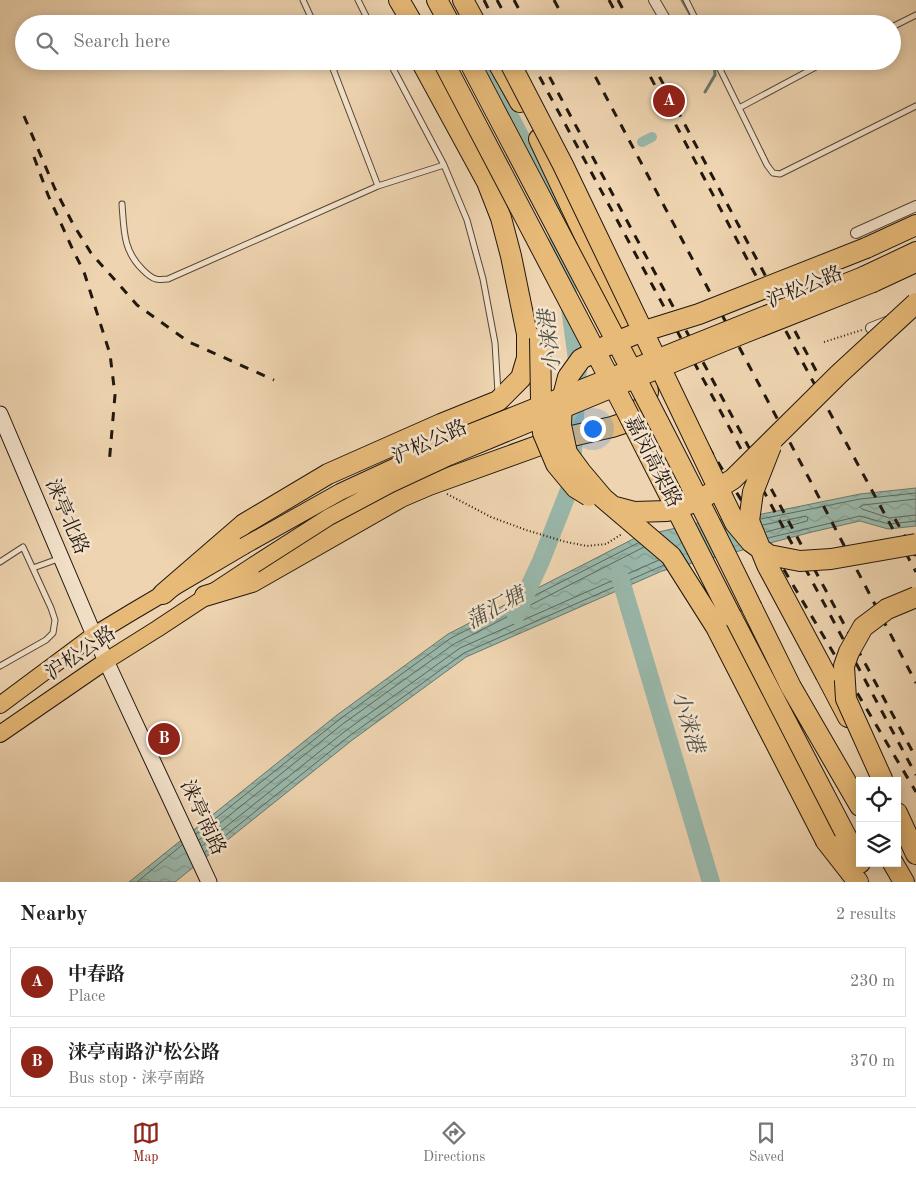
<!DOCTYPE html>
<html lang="en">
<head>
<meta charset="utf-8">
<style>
  body { margin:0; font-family:"Old Standard TT","Noto Serif SC",serif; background:#f2f2f2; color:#222 }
  .controls { position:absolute; right:15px; bottom:15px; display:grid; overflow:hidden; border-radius:0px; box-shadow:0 2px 12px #0003 }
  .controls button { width:45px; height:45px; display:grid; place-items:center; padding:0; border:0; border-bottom:1px solid #e0e0e0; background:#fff; color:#222; font:25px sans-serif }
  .you { position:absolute; left:592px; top:428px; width:18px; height:18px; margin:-12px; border:4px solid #fff; border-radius:50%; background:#1a73e8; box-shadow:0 0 0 8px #1a73e833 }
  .badge { display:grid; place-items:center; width:32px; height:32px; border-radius:50%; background:#8f2418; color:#fff; font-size:16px; font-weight:700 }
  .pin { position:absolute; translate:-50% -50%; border:2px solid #fff; box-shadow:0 1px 5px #0006 }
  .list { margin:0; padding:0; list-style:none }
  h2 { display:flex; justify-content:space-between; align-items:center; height:65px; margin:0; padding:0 20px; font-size:21px }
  h2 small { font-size:16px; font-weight:400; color:#767676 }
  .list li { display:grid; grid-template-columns:32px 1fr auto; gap:15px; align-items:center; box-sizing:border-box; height:70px; margin:0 10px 10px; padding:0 10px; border:1px solid #e0e0e0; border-radius:0px }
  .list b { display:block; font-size:19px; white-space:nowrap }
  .list p { margin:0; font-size:16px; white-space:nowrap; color:#767676 }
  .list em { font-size:16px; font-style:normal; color:#767676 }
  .icon { flex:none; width:28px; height:28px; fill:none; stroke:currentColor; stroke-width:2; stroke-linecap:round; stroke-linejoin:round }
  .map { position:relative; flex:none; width:916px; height:882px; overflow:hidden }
  .search { position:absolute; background:#fff; box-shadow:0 2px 12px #0003; left:15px; right:15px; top:15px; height:55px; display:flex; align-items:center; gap:12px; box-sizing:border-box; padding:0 18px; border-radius:28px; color:#767676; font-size:19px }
  .sheet { height:225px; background:#fff }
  nav { display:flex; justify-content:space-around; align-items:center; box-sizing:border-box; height:70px; border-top:1px solid #e0e0e0; background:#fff; font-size:14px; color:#767676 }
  nav a { display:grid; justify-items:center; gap:2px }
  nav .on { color:#8f2418 }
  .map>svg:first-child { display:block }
  .water { fill:url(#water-waves); stroke:#69786c }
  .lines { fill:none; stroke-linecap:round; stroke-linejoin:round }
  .shore { stroke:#5d685c; stroke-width:1 }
  .stream { stroke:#69786c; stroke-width:3 }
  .canal { stroke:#99b8ab; stroke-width:10 }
  .river { stroke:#99b8ab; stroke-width:18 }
  .lane-casing { stroke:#544636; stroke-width:7 }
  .street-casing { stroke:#544636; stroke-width:12 }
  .secondary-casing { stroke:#21170d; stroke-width:17 }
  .primary-casing { stroke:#21170d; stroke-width:18 }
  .highway-casing { stroke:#21170d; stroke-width:22 }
  .path { stroke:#21170d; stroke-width:2; stroke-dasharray:1 2.5; stroke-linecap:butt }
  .lane { stroke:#f4e3cc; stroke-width:5 }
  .street { stroke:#f4e3cc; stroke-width:10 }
  .secondary { stroke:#f4e3cc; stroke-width:15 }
  .primary { stroke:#e7ba78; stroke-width:16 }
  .highway { stroke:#e7ba78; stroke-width:20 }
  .rail { stroke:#21170d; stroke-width:3; stroke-dasharray:9 9; stroke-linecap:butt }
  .primary-bridge-casing { stroke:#21170d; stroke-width:18; stroke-linecap:butt }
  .highway-bridge-casing { stroke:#21170d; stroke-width:22; stroke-linecap:butt }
  .primary-bridge { stroke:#e7ba78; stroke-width:16 }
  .highway-bridge { stroke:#e7ba78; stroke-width:20 }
  .labels { text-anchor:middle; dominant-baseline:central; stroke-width:5; stroke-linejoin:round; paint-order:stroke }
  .street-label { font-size:20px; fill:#21170d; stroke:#f4e3cc }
  .water-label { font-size:21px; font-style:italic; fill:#4b4f44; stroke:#f4e3cc }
</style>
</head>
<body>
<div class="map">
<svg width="916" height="882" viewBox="0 0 916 882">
  <defs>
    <pattern id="water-waves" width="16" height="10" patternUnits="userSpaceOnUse" patternTransform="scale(1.25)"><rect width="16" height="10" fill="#99b8ab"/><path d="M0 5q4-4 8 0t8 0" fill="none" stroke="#849d92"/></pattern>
  </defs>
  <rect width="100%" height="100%" fill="#eed4b0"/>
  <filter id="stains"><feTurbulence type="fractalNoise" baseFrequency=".004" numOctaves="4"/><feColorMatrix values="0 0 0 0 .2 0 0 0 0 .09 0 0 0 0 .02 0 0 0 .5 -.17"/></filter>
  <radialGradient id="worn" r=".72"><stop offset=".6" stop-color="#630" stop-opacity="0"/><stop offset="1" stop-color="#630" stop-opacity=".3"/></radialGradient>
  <path class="water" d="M916,488V526L888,529L860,521L812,532L662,571L466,657L351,741L175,882H129L337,715L448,634L637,537L702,522L762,514L860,494Z"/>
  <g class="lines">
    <path class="shore" d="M916,499L863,505L860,507L862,509L889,518L916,515
      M761,519L860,499L916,493
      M763,525L806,516L808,518L807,521L766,532
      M768,538L860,516L889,524L916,521
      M196,834L340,719L451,638L638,543
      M199,840L344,723L454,644L644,547
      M202,846L344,732L460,648L659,560
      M205,852L348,737L464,653L664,565
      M137,882L182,845"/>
    <path class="stream" d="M682,0L694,21
      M705,92L715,75L714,61"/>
    <path class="canal" d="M642,142L652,137"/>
    <path class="river" d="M481,61L547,188L552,212
      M619,574L711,882
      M516,615L541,561L571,485L578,367L567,286L558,237"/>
    <defs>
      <path id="lane" d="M303,0L314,24
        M358,0L370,24
        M686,0L698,24
        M892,27L916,15
        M330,61L378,186
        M389,61L444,165L467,220L483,279L495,343L498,393
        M716,61L767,165L773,173L780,174L916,106
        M739,108L827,61
        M122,204C124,230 123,251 143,270C146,273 151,278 156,279C159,280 164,279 168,279L378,186L444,165
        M0,562L23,547L51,608L55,620L53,633L46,640L0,666
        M33,568L58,559"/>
      <path id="street" d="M654,0L668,24
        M856,233L916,206
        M871,328L889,321"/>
      <path id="secondary" d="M0,414L94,635L209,882"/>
      <path id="primary" d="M863,275L916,250
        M873,284L916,264
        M0,705L94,635L132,612L244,546
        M0,734L106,661L157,629L254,565"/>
      <path id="highway" d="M399,0L413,24
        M437,0L450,24
        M463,0L476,24
        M497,61L520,102
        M866,248L916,225
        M163,594L244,524L328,474L441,424L498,401L521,378L527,358V334L511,256L501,218L487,182L421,61
        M205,596L252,582L401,497L429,485L554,440L612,427L627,422L641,412L648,392L645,369L636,345L539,139
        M752,608L791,687L860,806
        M731,616L860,863
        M826,675L848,717
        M897,813L916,854
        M826,841L858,882
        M893,863L904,882"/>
    </defs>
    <use href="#lane" class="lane-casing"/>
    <use href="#street" class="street-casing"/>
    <use href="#secondary" class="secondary-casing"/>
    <use href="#primary" class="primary-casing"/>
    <use href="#highway" class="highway-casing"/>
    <path class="path" d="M824,342L862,330
      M447,494L491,517L526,530L566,542L587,546L606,544L622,534"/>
    <use href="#lane" class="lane"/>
    <use href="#street" class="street"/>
    <use href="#secondary" class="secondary"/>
    <use href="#primary" class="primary"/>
    <use href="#highway" class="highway"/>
    <path class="rail" d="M484,0L496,24
      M497,0L510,24
      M514,0L527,24
      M554,0L567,24
      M609,0L622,24
      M618,0L631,24
      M514,61L682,398L711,451L780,563L916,792
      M531,61L768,499L916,775
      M541,61L916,758
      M587,61L812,484L916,683
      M642,61L755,274L916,572
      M651,61L829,395
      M24,116L55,189L73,224L91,253L137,305L189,342L274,380
      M34,157L48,195L73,250L84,272L110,354L115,395L109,465
      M895,519L916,556"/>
    <defs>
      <path id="primary-bridge" d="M244,546L340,492L459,437L863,275
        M254,565L329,517L391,484L449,457L724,343L873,284"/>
      <path id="highway-bridge" d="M443,61L624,406L731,616
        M469,61C564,243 662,423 752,608
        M509,61L563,165L735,523L751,542L769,555L800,561L831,559L916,544
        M540,338L541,400L543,433L556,464L576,488L589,496
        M771,446L753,492L749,521L767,565L826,675
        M615,507L634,512L667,511L698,501L733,479L839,374L916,303
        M883,781L846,699L844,666L849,652L863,627L887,609L916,597
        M826,841L716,627L671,556L603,498L581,472L567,453L561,425L562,400L568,377L581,359L606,346L638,333L699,314L866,248"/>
    </defs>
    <use href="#primary-bridge" class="primary-bridge-casing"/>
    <use href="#highway-bridge" class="highway-bridge-casing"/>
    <use href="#primary-bridge" class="primary-bridge"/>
    <use href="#highway-bridge" class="highway-bridge"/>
  </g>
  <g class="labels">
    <g class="street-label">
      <text transform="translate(805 288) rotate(-22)">沪松公路</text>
      <text transform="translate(430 443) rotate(-24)">沪松公路</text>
      <text transform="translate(652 462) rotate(63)">嘉闵高架路</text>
      <text transform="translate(66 517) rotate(67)">涞亭北路</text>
      <text transform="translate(81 654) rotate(-34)">沪松公路</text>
      <text transform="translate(202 818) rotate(65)">涞亭南路</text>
    </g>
    <g class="water-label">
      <text transform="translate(551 341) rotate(-96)">小涞港</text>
      <text transform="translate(496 609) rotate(-29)">蒲汇塘</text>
      <text transform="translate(687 722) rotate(73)">小涞港</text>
    </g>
  </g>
  <rect width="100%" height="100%" filter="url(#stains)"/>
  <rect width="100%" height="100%" fill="url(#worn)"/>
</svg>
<div class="controls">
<button><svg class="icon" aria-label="locate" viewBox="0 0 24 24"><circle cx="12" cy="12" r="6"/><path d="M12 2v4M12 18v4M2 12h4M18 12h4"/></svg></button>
<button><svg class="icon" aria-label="layers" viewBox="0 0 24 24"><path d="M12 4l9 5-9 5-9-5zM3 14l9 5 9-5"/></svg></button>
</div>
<div class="you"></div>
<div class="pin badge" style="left:669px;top:101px">A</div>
<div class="pin badge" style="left:164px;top:739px">B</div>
<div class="search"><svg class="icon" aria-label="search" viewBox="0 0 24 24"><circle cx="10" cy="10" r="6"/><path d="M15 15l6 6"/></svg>Search here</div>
</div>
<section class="sheet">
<h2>Nearby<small>2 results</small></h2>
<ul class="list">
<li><span class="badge">A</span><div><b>中春路</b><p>Place</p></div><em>230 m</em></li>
<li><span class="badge">B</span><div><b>涞亭南路沪松公路</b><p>Bus stop · 涞亭南路</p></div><em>370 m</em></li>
</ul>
</section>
<nav>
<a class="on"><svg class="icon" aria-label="map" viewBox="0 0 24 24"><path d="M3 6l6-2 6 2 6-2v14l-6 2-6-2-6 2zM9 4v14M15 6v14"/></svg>Map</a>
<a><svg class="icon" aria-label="directions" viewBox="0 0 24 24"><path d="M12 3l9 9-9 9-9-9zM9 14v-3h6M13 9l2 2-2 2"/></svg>Directions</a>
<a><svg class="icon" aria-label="saved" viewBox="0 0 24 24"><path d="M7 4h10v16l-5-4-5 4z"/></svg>Saved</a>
</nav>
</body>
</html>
